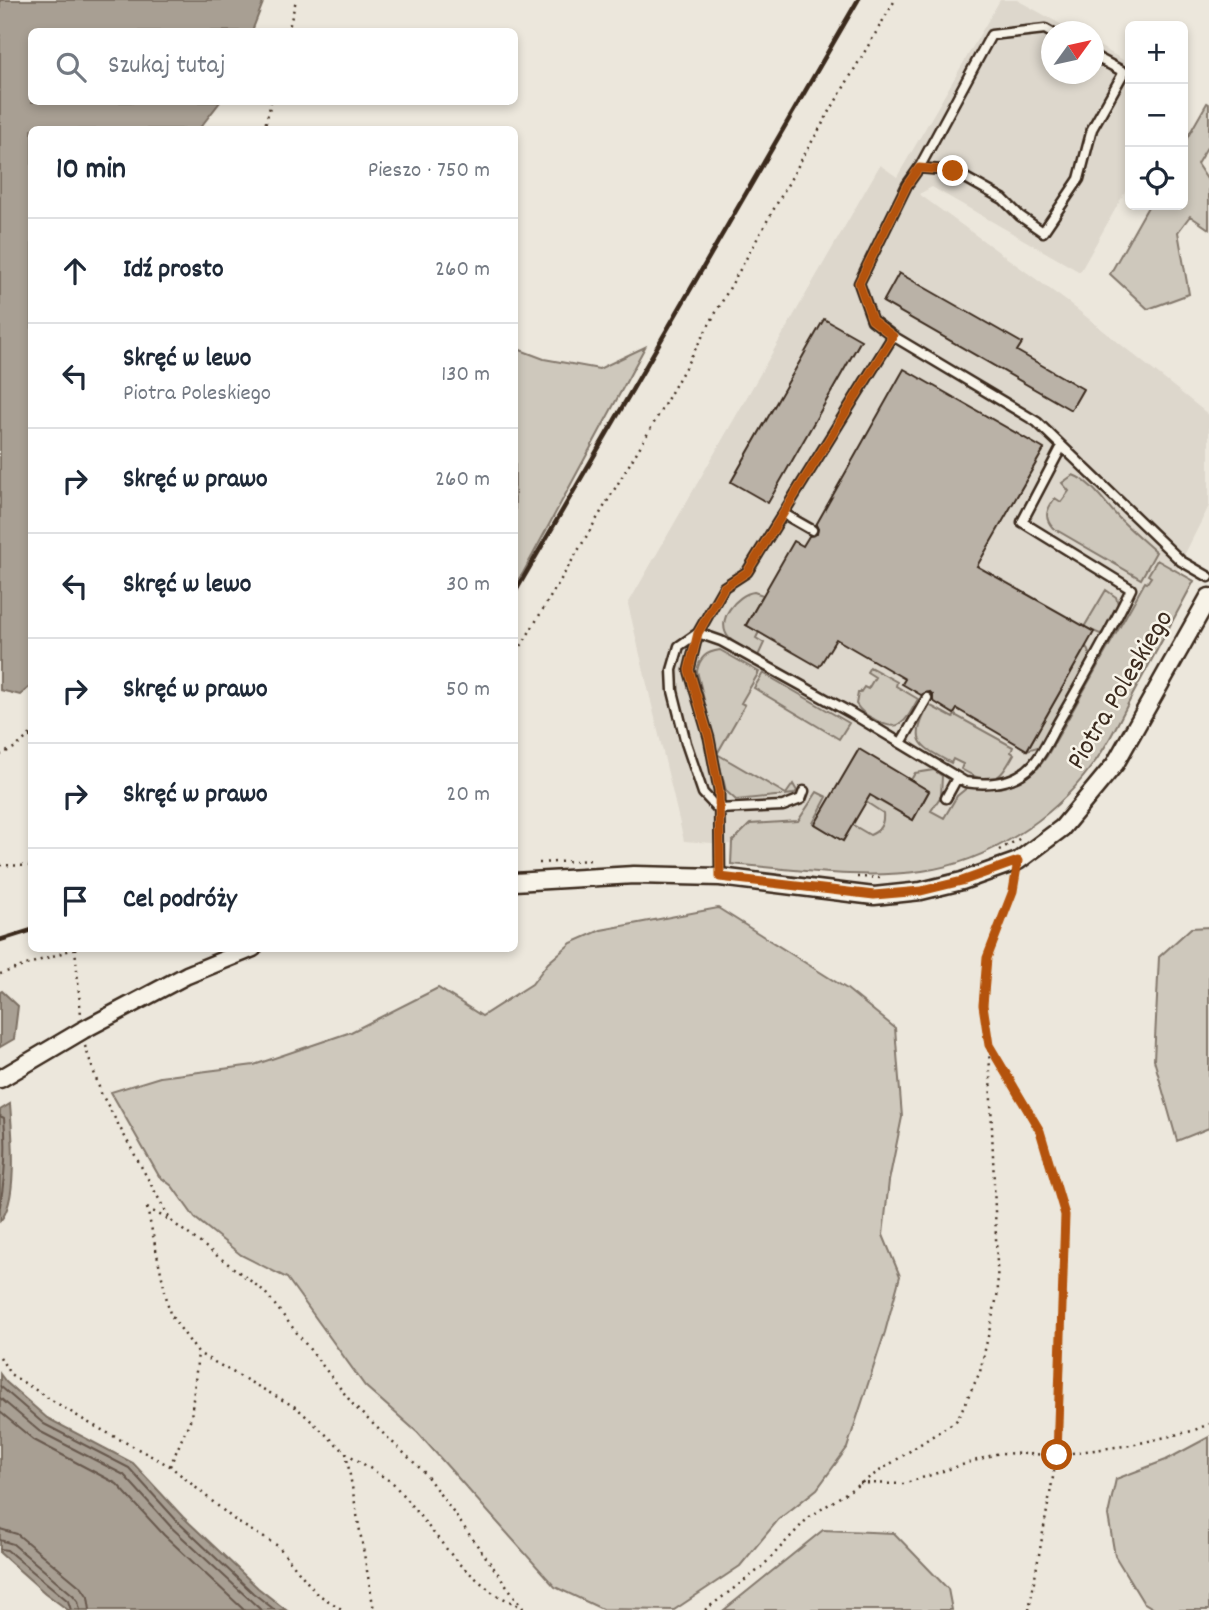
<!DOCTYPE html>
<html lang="pl">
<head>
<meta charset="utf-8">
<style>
  body { margin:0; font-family:Dekko,sans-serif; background:#f2f2f3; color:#1f2937 }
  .controls { position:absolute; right:21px; top:21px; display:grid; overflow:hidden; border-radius:10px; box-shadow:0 4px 10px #0003 }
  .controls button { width:63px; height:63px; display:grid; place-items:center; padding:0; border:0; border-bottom:2px solid #e0e1e3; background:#fff; color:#1f2937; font:35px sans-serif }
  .compass { position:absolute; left:1041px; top:21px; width:63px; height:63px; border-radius:50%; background:#fff; box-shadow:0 4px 10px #0003; rotate:57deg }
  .stop { position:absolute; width:21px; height:21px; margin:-16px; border:5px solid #b45309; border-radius:50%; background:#fff }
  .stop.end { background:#b45309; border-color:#fff; box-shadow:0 2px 7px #0008 }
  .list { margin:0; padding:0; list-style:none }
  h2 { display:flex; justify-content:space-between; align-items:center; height:91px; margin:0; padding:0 28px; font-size:30px }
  h2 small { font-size:23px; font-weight:400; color:#747a83 }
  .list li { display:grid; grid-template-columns:46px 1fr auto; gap:21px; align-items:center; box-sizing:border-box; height:105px; padding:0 28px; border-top:2px solid #e0e1e3 }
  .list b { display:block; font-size:26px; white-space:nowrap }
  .list p { margin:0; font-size:23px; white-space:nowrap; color:#747a83 }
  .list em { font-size:23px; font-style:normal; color:#747a83 }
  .icon { flex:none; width:38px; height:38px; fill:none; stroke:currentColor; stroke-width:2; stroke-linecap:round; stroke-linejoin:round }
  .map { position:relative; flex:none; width:1209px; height:1610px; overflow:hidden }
  .search { position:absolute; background:#fff; box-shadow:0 4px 10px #0003; left:28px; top:28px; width:490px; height:77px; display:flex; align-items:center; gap:18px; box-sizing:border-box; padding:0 24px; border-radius:10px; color:#747a83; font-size:26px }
  .panel { position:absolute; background:#fff; box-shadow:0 4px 10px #0003; left:28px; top:126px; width:490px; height:826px; border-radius:10px }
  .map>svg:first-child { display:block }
  .built { fill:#ddd7cc }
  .green { fill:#cec8bc; stroke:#84796d; stroke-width:2 }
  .water { fill:#a89f93; stroke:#7c7064; stroke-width:2 }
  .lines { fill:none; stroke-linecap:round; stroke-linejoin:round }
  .shore { stroke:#67594d; stroke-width:2 }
  .building { fill:#bab2a7; stroke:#3b2a1e; stroke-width:2 }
  .service-casing { stroke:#3b2a1e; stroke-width:13 }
  .minor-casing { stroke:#3b2a1e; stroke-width:21 }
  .path { stroke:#3b2a1e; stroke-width:2.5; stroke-dasharray:2 5; stroke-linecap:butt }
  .service { stroke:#f7f3e8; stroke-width:8 }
  .minor { stroke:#f7f3e8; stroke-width:16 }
  .rail { stroke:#3b2a1e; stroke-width:4.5 }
  .route { stroke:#b45309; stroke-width:9 }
  .labels { text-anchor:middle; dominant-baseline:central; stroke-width:5; stroke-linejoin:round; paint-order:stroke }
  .street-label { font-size:28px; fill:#3b2a1e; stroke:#f7f3e8 }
</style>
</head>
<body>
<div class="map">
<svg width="1209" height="1610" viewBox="0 0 1209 1610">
  <rect width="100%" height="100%" fill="#ece7dc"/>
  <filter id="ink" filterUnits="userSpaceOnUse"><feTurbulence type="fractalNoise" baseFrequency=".0143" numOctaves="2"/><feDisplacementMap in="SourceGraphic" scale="14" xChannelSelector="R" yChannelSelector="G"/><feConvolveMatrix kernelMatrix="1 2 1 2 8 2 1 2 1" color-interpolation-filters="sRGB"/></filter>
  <g filter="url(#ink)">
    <path class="built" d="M1000,0H1017L1073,31L1052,32V74H1094V43L1130,64V183L1080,272L932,187L919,194L1069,303L1209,415V506L1087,748L893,856L684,841L628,604L880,165L897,177Z"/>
    <path class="green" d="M1207,103L1209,104V144L1197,164L1209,182V229L1190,216L1178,232L1189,294L1148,309L1110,274L1149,205H1183V145Z
      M645,347L523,573L515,584V348L544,359L599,369Z
      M1073,475C1093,482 1107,507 1122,521C1133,532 1145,542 1156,552L1141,579L1053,528C1043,517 1047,509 1055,498L1061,502L1069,491L1062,483Z
      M1157,560L1194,581C1174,618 1154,656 1133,694C1120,719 1108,745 1091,767C1052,820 988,862 922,871C860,880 794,869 731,864L732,842L750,824L798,821L817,792L827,797L813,823L827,831L853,825L870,835C880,831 884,823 883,813L866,802L872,791L876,799L913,820L929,791L911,780L915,773L934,770L942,776L941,796L931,811L944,818L957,796L968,787L1000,788L1015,783L1038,768L1047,756L1145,582L1147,583L1151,577L1148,575Z
      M1106,590L1116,597L1118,604L1105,631L1100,634L1084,627Z
      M754,592L763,595L746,625L759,632L756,638L764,643L758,656C749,650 736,645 729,638C714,621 737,594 754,592Z
      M1086,646L1090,656L1038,747L1027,750Z
      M720,650L759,672L741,703L745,705L717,754L786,794L793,784L797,791L794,794L736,800L726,791L697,671C700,657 706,652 720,650Z
      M870,667L897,682L896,686L918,699C906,721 900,735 874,719C866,715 861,712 856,704L858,693H860L864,687L868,689L875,677L867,672Z
      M763,673L849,723L839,739L754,688Z
      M929,705L953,718L955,715L1013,747L1011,752L1014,754C998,783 992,787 961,769L963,764L953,759L951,763C917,744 910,742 929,705Z
      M718,908L847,989L895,1028L902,1117L889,1181L883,1235L900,1276L885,1332L847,1448L817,1489L778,1520L740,1566L674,1610L602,1609L555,1587L418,1433L365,1386L287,1278L241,1255L195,1218L172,1186L159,1176L111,1092L160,1077L254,1065L351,1032L438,988L482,1016L532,984L548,963L571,943L601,930Z
      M1209,927V1128L1177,1141L1154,1060L1159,957L1191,928Z
      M1209,1437V1610H1156L1143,1602L1115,1556L1108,1515L1116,1479L1166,1460Z
      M823,1530L894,1533L948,1589L952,1610H724Z"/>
    <path class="water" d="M0,0H264L252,31L32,32V102H220L199,129L32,130V685L20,695L0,690Z
      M2,991L18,1006L14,1039L0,1047V992Z
      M10,1104C12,1131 19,1201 0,1221V1110Z
      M0,1374L6,1382L47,1418L133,1463L183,1517L258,1588L286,1610H68L45,1593L0,1553Z"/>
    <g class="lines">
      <path class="shore" d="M0,1116L4,1118C7,1148 5,1177 0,1206
        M0,1386L44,1424L129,1468L178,1522L253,1593L275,1610
        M0,1398L39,1431L124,1475L172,1528L261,1610
        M0,1412L34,1440L117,1484L164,1535L244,1610
        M0,1529L17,1534L82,1588L88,1597L90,1610
        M0,1540L13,1544L73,1595L78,1601L80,1610
        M0,1549L7,1550L68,1601L71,1610"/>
    </g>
    <path class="building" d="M899,273L1022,343L1017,351L1083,389L1071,410L883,302Z
      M824,319L861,340L768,503L731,482Z
      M904,369L1044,449L977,566L1094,632L1027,750L957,709L954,714L933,701V695L930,692L921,695L902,684L905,679L836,639L819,667L746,625L794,541L803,546L809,536L817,534L818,529L816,525Z
      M859,749L929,791L913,820L870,795L843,841L815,824Z"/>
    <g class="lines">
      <defs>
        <path id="service" d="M1052,33L1045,29L991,35L919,168L907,185L859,283L872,320L893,336L1037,422L1181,561L1209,577
          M919,168L953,171L1003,199L1020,216L1043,232L1079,179L1092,129L1124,72L1094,56
          M784,514L812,530
          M698,633L721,641L851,713L965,782C985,785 1010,784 1027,770C1041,759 1050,736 1059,721C1084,678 1109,634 1131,589L1022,522L1062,446
          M698,633L679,646L672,670L673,691L686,743L703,793L718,809L783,806L801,799L804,791
          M901,743L927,698
          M946,798L957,778
          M720,877L719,790L709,738L689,670L698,633L724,587L747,572L893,336"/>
        <path id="minor" d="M514,882L634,875L720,877L874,896L921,891L962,881L1018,861L1062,828L1115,764L1209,597
          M0,1079L83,1030L187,975L253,948"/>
      </defs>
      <use href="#service" class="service-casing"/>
      <use href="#minor" class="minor-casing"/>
      <path class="path" d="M288,32L296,0
        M264,130L271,102
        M514,658L654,423L803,157L895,0
        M30,736L32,746
        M0,755L16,747L32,733
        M999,850L1021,838
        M539,863L592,860
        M0,865L32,866
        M857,877L881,878
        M1015,878L1013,891L987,958L983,1005L989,1045L1040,1131L1065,1215L1057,1455L1029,1610
        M75,948L81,1015
        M0,974L76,948
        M85,1046L101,1093L171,1221L264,1291L355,1407L423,1471L523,1608L528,1610
        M147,1208L170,1314L198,1353L297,1408L346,1453L393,1483L458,1563L493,1593L523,1608
        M147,1208L169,1220
        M0,1357L10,1374L87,1422L170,1466L237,1522L278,1546L316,1593L343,1610
        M346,1453L374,1610
        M170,1466L191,1418L198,1353
        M860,1483L903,1484L999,1453L1057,1455L1131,1445L1192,1431L1209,1424
        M705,1610L761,1568L808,1518L957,1420L980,1372L998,1292L989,1047"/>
      <use href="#service" class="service"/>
      <use href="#minor" class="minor"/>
      <path class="rail" d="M514,594L858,0
        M0,940L32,930"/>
    </g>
  </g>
  <g class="lines" filter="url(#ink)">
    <path class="route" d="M953,171L919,168L907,185L859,283L872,320L893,336L747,572L724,587L698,633L689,670L709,738L719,790L720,877L874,895L921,891L962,881L1018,861L1013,891L987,958L983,1005L989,1045L1040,1131L1065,1215L1057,1455"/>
  </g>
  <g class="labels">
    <g class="street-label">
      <text transform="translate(1122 691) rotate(-59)">Piotra Poleskiego</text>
    </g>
  </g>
</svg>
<div class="controls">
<button>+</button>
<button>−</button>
<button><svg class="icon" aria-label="locate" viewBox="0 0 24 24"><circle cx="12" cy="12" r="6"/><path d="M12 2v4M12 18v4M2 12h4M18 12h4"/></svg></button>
</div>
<svg class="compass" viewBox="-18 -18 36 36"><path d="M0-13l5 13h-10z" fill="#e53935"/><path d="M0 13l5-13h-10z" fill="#747a83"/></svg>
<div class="stop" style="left:1057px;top:1455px"></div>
<div class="stop end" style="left:953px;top:171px"></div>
<div class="search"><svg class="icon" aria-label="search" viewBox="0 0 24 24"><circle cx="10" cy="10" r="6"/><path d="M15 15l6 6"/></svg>Szukaj tutaj</div>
<section class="panel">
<h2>10 min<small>Pieszo · 750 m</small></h2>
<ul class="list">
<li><svg class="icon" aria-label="ahead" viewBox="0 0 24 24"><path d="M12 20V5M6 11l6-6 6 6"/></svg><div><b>Idź prosto</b></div><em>260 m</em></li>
<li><svg class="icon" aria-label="left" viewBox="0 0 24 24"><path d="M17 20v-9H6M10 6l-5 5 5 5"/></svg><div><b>Skręć w lewo</b><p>Piotra Poleskiego</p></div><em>130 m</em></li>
<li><svg class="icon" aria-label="right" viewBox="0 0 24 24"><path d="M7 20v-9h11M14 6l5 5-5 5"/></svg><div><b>Skręć w prawo</b></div><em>260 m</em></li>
<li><svg class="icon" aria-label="left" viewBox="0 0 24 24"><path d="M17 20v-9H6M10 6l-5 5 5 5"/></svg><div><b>Skręć w lewo</b></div><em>30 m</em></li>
<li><svg class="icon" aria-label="right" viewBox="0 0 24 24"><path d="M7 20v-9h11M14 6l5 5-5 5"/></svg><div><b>Skręć w prawo</b></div><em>50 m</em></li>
<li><svg class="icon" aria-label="right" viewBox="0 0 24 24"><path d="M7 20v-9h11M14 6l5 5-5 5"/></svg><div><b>Skręć w prawo</b></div><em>20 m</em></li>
<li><svg class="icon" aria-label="arrive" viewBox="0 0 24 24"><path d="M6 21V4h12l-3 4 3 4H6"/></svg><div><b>Cel podróży</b></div></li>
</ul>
</section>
</div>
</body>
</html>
